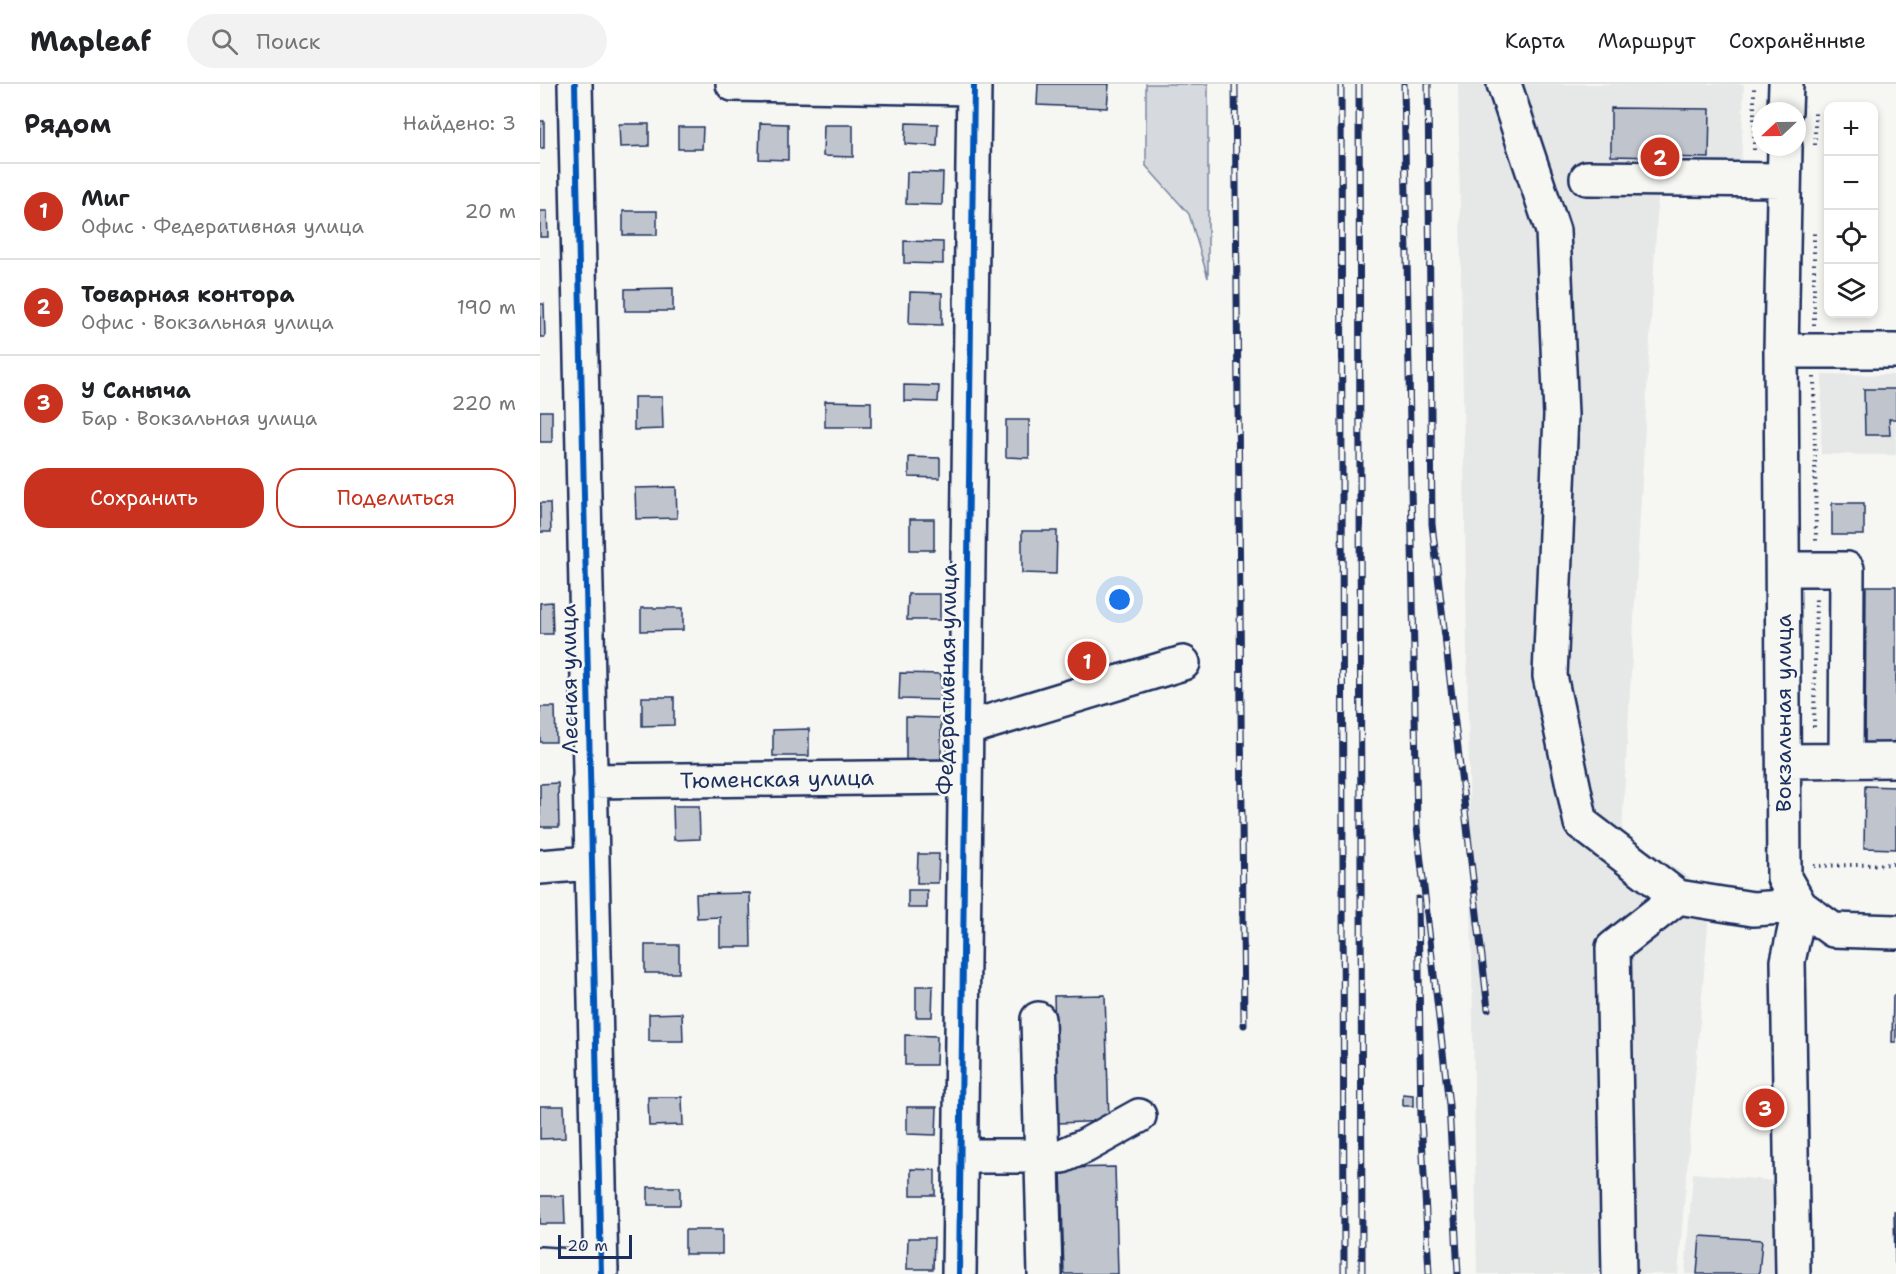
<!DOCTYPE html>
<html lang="ru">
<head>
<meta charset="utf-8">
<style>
  body { margin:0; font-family:"Shantell Sans",sans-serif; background:#f2f2f2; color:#202124 }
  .controls { position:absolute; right:18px; top:18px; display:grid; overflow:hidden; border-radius:12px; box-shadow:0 3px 9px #0003 }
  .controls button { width:54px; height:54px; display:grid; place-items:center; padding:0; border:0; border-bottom:2px solid #e0e0e0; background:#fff; color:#202124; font:30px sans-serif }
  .compass { position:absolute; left:1212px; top:18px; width:54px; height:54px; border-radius:50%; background:#fff; box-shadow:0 3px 9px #0003; rotate:248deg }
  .scale { position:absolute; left:18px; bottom:15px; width:74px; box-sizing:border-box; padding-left:6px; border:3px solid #1b2f5e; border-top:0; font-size:16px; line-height:21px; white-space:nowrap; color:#1b2f5e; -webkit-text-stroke:4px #f6f6f2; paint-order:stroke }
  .you { position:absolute; left:580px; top:516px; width:21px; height:21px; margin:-15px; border:4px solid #fff; border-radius:50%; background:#1a73e8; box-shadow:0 0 0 9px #1a73e833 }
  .badge { display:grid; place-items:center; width:39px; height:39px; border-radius:50%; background:#c8321e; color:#fff; font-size:20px; font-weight:700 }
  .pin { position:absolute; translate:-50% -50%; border:3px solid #fff; box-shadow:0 2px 6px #0006 }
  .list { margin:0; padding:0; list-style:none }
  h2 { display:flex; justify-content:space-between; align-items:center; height:78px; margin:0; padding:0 24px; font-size:26px }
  h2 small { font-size:20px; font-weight:400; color:#757577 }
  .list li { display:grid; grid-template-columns:39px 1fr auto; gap:18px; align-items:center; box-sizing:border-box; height:96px; padding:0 24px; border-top:2px solid #e0e0e0 }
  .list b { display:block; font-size:22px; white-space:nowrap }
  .list p { margin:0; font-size:20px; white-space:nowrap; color:#757577 }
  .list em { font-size:20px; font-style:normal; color:#757577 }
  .actions { display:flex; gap:12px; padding:18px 24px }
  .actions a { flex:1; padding:14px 0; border:2px solid #c8321e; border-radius:24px; text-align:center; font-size:21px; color:#c8321e }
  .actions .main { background:#c8321e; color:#fff }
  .icon { flex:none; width:33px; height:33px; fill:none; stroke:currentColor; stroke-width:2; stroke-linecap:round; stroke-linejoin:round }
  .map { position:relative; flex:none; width:1356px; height:1190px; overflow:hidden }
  header { display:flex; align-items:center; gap:36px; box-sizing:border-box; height:84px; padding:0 30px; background:#fff; border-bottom:2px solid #e0e0e0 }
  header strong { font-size:28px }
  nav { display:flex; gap:33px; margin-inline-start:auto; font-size:21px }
  .search { width:420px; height:54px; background:#f2f2f2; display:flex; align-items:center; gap:15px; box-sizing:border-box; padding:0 21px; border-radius:33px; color:#757577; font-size:22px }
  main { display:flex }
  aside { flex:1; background:#fff }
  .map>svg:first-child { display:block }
  .built { fill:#e6e7e7 }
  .green { fill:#d6d9dd; stroke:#78849e; stroke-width:1.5 }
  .building { fill:#c0c4cd; stroke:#1b2f5e; stroke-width:1.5 }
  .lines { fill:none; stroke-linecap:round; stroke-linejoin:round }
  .minor-casing { stroke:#1b2f5e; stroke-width:38 }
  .path { stroke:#1b2f5e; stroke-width:4; stroke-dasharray:1.5 4.5; stroke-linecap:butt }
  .minor { stroke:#f6f6f2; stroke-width:33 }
  .rail-casing { stroke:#1b2f5e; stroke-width:7 }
  .rail { stroke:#f6f6f2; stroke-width:4.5; stroke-dasharray:14; stroke-linecap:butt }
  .cycleway-casing { stroke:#f6f6f2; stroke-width:10 }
  .cycleway { stroke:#0057b8; stroke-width:6 }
  .labels { text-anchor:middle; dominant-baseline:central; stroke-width:5; stroke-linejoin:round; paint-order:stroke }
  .street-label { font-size:22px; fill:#1b2f5e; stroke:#f6f6f2 }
</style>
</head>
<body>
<header>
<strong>Mapleaf</strong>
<div class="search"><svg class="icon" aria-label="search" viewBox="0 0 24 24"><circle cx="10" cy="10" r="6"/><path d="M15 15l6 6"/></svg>Поиск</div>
<nav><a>Карта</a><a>Маршрут</a><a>Сохранённые</a></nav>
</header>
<main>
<aside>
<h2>Рядом<small>Найдено: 3</small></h2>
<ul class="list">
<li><span class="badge">1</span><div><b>Миг</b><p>Офис · Федеративная улица</p></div><em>20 m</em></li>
<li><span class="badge">2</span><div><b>Товарная контора</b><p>Офис · Вокзальная улица</p></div><em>190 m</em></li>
<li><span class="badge">3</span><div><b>У Саныча</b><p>Бар · Вокзальная улица</p></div><em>220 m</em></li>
</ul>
<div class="actions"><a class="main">Сохранить</a><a>Поделиться</a></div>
</aside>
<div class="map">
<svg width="1356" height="1190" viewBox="0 0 1356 1190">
  <rect width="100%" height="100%" fill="#f6f6f2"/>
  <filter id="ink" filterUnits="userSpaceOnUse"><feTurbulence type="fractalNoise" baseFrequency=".0167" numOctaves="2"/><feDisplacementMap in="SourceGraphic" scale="12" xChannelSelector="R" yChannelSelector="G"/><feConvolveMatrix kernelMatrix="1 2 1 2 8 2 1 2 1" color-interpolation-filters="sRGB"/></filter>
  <g filter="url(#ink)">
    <path class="built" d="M918,0H1204L1200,113H1118L1082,747L1169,808L1170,818L1138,1190H937Z
      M1282,290L1356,291V371L1281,370Z
      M1153,1089L1244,1098L1246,1190H1145Z"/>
    <path class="green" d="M606,0H668V194L649,130L606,82Z"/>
    <path class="building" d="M498,0H569L567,24L497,21Z
      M1071,24L1170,25L1169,74L1071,72Z
      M0,37H4V64H0Z
      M220,39L248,40V76L219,75Z
      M366,39L398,40L397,62L365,60Z
      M79,40H109V62L80,63Z
      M284,41H313V73L283,72Z
      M138,43H163L162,65H138Z
      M367,88L403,89L402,121L366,120Z
      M0,127H7L8,153H0Z
      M83,127H117V151H83Z
      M364,157L403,158V180L364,179Z
      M133,204V227H85V205Z
      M370,208L402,209V241L369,240Z
      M0,220H4L5,253H0Z
      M364,301L399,302L398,318L364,317Z
      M1324,305H1356V335H1349L1350,351H1325Z
      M94,313H122L123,345L94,346Z
      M285,317L331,318V343H285Z
      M0,327H12V358H0Z
      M466,336H489V374L466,373Z
      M369,373L400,374V394L369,393Z
      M136,403L137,434L96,435L95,404Z
      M0,419H10L11,448H0Z
      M1292,419H1324V451H1292Z
      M370,435H394V466H370Z
      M482,447H517L516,490L482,489Z
      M1326,502H1356V665H1325Z
      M368,510H400V536H367Z
      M12,518L13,550H0V519Z
      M101,524H143V546L101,547Z
      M559,566L563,579L535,588L530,575Z
      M360,589L401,590V616L359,615Z
      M102,613H134V641L102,642Z
      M0,623H15L16,658H0Z
      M366,633L401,634V679H366Z
      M269,645V672H233V646Z
      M18,699L19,743H0V700Z
      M1325,702L1356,703V765L1324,764Z
      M133,722H159L160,755L134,756Z
      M378,770H399L398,799H377Z
      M368,806H387V824H368Z
      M210,809L211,863H180V833L157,834L156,810Z
      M105,861H139V889H105Z
      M376,902H393L392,933H376Z
      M565,911L569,1037L518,1039L514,912Z
      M1353,912H1356V958H1352Z
      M142,929L143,957H109V930Z
      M365,951L397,952L396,981H365Z
      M863,1010L873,1011V1022H863Z
      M108,1013H142L143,1041L109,1042Z
      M1242,1013V1034L1209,1035L1208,1014Z
      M0,1022H24L25,1054L0,1055Z
      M367,1023H397L396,1051L367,1050Z
      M575,1083L578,1190H524L521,1084Z
      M371,1085L395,1086V1111H371Z
      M108,1103H140V1121H108Z
      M0,1112H24L25,1140H0Z
      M1354,1128H1356V1179H1355Z
      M145,1146H182V1170H145Z
      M1160,1152L1222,1156L1219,1190H1157Z
      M368,1154H394L393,1185H367Z"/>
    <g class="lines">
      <defs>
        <path id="minor" d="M35,0L61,1190
          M193,0L434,4
          M964,0L1013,147L1021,331L1010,592L1041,739L1138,813L1213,825L1260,822
          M1245,27L1246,0
          M1245,63L1241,267L1244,794L1260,822L1248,877L1253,1190
          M1047,94L1244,96
          M1241,267H1356
          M1243,485H1307L1306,677
          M425,645L643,579
          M1244,677L1356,676
          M49,697L424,693
          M0,783L51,779
          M1260,822L1293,846L1356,848
          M498,935L505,1190
          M421,1072H522L545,1062L599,1032
          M0,1180L61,1184
          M419,1190L434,0
          M1079,1190L1073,864L1138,813"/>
      </defs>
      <use href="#minor" class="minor-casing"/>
      <path class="path" d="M1275,61V29
        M1214,66V0
        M1274,241V149
        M1274,293L1276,457
        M1274,643L1276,512
        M1274,782L1356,780"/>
      <use href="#minor" class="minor"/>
      <defs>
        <path id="rail" d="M695,0L704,941
          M801,0L804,1190
          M819,0L822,1190
          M864,0L877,743L909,1021L918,1190
          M888,0L892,440L948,925
          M878,815L881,1032L889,1190"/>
      </defs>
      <use href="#rail" class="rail-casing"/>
      <use href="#rail" class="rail"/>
      <defs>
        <path id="cycleway" d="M35,0L61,1190
          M419,1190L434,0"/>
      </defs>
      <use href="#cycleway" class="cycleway-casing"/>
      <use href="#cycleway" class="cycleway"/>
    </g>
  </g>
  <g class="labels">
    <g class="street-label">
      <text transform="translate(29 595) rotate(-91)">Лесная улица</text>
      <text transform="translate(407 595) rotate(-89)">Федеративная улица</text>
      <text transform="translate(1243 629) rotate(-90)">Вокзальная улица</text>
      <text transform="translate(237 695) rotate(-1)">Тюменская улица</text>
    </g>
  </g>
</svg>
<div class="controls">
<button>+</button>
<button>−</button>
<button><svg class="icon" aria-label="locate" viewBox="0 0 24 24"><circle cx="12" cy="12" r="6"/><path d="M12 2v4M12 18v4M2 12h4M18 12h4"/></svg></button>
<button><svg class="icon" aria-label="layers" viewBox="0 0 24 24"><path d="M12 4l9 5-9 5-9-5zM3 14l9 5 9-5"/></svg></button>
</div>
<svg class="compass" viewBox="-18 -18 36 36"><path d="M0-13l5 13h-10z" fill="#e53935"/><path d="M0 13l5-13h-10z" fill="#757577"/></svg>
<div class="scale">20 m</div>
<div class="you"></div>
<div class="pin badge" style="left:547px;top:577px">1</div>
<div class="pin badge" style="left:1120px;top:73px">2</div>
<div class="pin badge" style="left:1225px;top:1024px">3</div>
</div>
</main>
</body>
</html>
